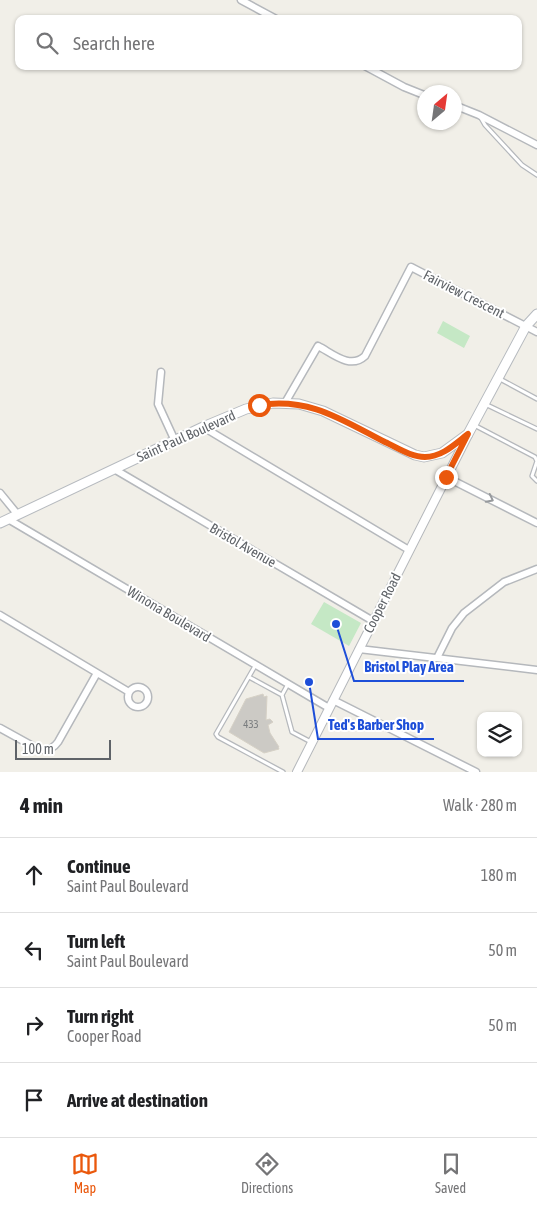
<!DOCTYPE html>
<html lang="en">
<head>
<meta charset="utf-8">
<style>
  body { margin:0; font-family:"Asap Condensed",sans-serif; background:#f2f2f2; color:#202124 }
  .controls { position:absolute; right:15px; bottom:15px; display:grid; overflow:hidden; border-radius:10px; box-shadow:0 1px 4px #0004 }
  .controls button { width:45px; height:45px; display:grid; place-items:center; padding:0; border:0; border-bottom:1px solid #e0e0e0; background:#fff; color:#202124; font:25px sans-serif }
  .compass { position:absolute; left:417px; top:85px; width:45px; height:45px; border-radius:50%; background:#fff; box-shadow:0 1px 4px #0004; rotate:29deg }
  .scale { position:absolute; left:15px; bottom:12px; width:96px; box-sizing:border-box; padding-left:5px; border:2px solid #5f6368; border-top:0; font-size:14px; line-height:18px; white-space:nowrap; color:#5f6368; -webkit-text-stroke:4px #fff; paint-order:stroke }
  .stop { position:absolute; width:15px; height:15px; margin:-11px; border:4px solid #ea580c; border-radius:50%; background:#fff }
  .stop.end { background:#ea580c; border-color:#fff; box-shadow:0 1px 5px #0008 }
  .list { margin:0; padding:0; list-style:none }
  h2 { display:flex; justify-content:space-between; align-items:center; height:65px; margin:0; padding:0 20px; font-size:21px }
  h2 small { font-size:16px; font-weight:400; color:#757577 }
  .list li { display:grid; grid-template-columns:32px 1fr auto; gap:15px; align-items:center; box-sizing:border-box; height:75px; padding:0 20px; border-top:1px solid #e0e0e0 }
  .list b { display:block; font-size:19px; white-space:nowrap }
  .list p { margin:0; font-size:16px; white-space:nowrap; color:#757577 }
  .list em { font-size:16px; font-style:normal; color:#757577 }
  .icon { flex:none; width:28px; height:28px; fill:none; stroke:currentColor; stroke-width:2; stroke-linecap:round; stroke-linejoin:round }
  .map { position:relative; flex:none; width:537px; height:772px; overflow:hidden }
  .search { position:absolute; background:#fff; box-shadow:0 1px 4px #0004; left:15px; right:15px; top:15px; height:55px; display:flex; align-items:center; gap:12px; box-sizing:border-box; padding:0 18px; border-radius:10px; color:#757577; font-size:19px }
  .sheet { height:365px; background:#fff }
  nav { display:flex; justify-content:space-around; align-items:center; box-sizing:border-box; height:70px; border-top:1px solid #e0e0e0; background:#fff; font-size:14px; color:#757577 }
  nav a { display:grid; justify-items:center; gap:2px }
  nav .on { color:#ea580c }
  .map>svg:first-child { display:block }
  .green { fill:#c5e8c5 }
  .building { fill:#cccac5; stroke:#d6d1c6 }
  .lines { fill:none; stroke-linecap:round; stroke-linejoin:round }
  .service-casing { stroke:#b5b8bc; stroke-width:5.5 }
  .minor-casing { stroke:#b5b8bc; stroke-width:9 }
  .tertiary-casing { stroke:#b5b8bc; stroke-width:10 }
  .secondary-casing { stroke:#b6babf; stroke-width:11 }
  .service { stroke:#fff; stroke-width:3 }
  .minor { stroke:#fff; stroke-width:6 }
  .tertiary { stroke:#fff; stroke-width:8 }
  .secondary { stroke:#fff; stroke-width:9 }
  .oneway { stroke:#979a9d }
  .route { stroke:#ea580c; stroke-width:6 }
  .labels { text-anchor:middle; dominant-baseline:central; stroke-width:4; stroke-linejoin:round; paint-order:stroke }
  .number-label { font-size:11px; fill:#7a7d7f }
  .street-label { font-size:14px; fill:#5f6368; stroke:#fff }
  .leader { fill:none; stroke:#1d4ed8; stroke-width:2 }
  .callout-dot { fill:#1d4ed8; stroke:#fff; stroke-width:2 }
  .callout-label { font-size:15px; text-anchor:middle; font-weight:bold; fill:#1d4ed8; stroke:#fff; stroke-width:4; stroke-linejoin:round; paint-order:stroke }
</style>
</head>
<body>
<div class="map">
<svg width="537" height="772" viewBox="0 0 537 772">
  <rect width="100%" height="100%" fill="#f1efe8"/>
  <path class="green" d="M443,321L470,336L464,348L437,333Z
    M324,602L361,623L349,646L311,624Z"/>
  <path class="building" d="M263,694L264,697L267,696L266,720L270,719L273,722L268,725L270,733L279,747H278L279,749L264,753L229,732L246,699Z"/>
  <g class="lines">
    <defs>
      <path id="service" d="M481,118L485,125L522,165L537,175
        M500,379L537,399
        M485,404L537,429
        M474,425L535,457L537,461L532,476L537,481
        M255,666L216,734L218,737L283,772
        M249,677L282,695L292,732L311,742
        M282,695L288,684"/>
      <path id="minor" d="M241,0L276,19
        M365,66L404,87L424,95
        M454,105L479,115L537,145
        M161,372L158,404L175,441
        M285,403L318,346C332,353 350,370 365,356L411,267L537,332
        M203,427L409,550
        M114,469L373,621
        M446,477L537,523
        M0,493L18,515
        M8,519L329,708
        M0,615L129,692
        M359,649L537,670
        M437,658L452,628L464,613L504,582L537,569
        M128 697a10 10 0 1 1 20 0a10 10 0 1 1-20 0Z
        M333,700L476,772
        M0,728L38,749C46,751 53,749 58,742L97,673"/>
      <path id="tertiary" d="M297,772L468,435"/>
      <path id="secondary" d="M0,523L203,427L246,409L273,403L299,404L323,411L415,455L424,457L442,453L468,434L526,326L537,314"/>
    </defs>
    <use href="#service" class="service-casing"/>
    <use href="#minor" class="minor-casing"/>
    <use href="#tertiary" class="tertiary-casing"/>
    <use href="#secondary" class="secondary-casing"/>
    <use href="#service" class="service"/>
    <use href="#minor" class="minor"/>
    <use href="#tertiary" class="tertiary"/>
    <use href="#secondary" class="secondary"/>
  </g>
  <defs><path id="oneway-chevron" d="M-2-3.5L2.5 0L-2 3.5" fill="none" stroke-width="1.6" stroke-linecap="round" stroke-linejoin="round" transform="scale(1.25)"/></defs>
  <use class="oneway" href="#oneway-chevron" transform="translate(490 499) rotate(27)"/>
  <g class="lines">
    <path class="route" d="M259,405C310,397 342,420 385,442C398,448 411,457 425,457C442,457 455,444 468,434L446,477"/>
  </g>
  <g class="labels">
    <g class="number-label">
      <text x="251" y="724">433</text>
    </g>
    <g class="street-label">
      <text transform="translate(464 294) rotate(27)">Fairview Crescent</text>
      <text transform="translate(186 436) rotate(-24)">Saint Paul Boulevard</text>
      <text transform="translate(243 545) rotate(30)">Bristol Avenue</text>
      <text transform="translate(382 603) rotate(-63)">Cooper Road</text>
      <text transform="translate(169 614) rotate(31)">Winona Boulevard</text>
    </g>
  </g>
  <path class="leader" d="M336 624L354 681H464M309 682L318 739H434"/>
  <g class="callout-dot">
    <circle cx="336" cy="624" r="5"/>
    <circle cx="309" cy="682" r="5"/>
  </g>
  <g class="callout-label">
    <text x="409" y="672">Bristol Play Area</text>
    <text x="376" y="730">Ted's Barber Shop</text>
  </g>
</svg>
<div class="controls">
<button><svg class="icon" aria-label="layers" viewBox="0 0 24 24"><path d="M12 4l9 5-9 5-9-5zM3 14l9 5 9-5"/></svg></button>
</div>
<svg class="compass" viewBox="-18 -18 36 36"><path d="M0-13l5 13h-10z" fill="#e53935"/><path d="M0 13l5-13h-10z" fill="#757577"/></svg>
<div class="scale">100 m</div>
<div class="stop" style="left:259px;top:405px"></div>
<div class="stop end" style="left:446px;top:477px"></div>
<div class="search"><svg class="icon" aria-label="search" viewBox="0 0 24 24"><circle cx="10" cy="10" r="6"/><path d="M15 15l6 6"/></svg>Search here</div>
</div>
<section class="sheet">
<h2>4 min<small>Walk · 280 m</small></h2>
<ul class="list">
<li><svg class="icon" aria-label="ahead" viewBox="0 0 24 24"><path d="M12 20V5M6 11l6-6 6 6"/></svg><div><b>Continue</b><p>Saint Paul Boulevard</p></div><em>180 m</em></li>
<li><svg class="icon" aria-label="left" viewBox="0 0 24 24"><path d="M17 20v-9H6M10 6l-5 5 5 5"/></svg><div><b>Turn left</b><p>Saint Paul Boulevard</p></div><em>50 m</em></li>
<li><svg class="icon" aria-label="right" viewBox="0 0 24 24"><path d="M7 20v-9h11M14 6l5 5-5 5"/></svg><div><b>Turn right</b><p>Cooper Road</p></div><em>50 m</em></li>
<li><svg class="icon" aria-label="arrive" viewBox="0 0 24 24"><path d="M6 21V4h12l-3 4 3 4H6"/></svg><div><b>Arrive at destination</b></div></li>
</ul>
</section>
<nav>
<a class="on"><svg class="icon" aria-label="map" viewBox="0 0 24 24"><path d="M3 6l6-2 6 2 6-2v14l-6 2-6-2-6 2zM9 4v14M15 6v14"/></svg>Map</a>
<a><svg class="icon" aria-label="directions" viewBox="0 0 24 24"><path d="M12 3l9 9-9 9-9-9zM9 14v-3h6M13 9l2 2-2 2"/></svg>Directions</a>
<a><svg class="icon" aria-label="saved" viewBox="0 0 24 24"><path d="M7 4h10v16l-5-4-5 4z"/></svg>Saved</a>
</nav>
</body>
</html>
